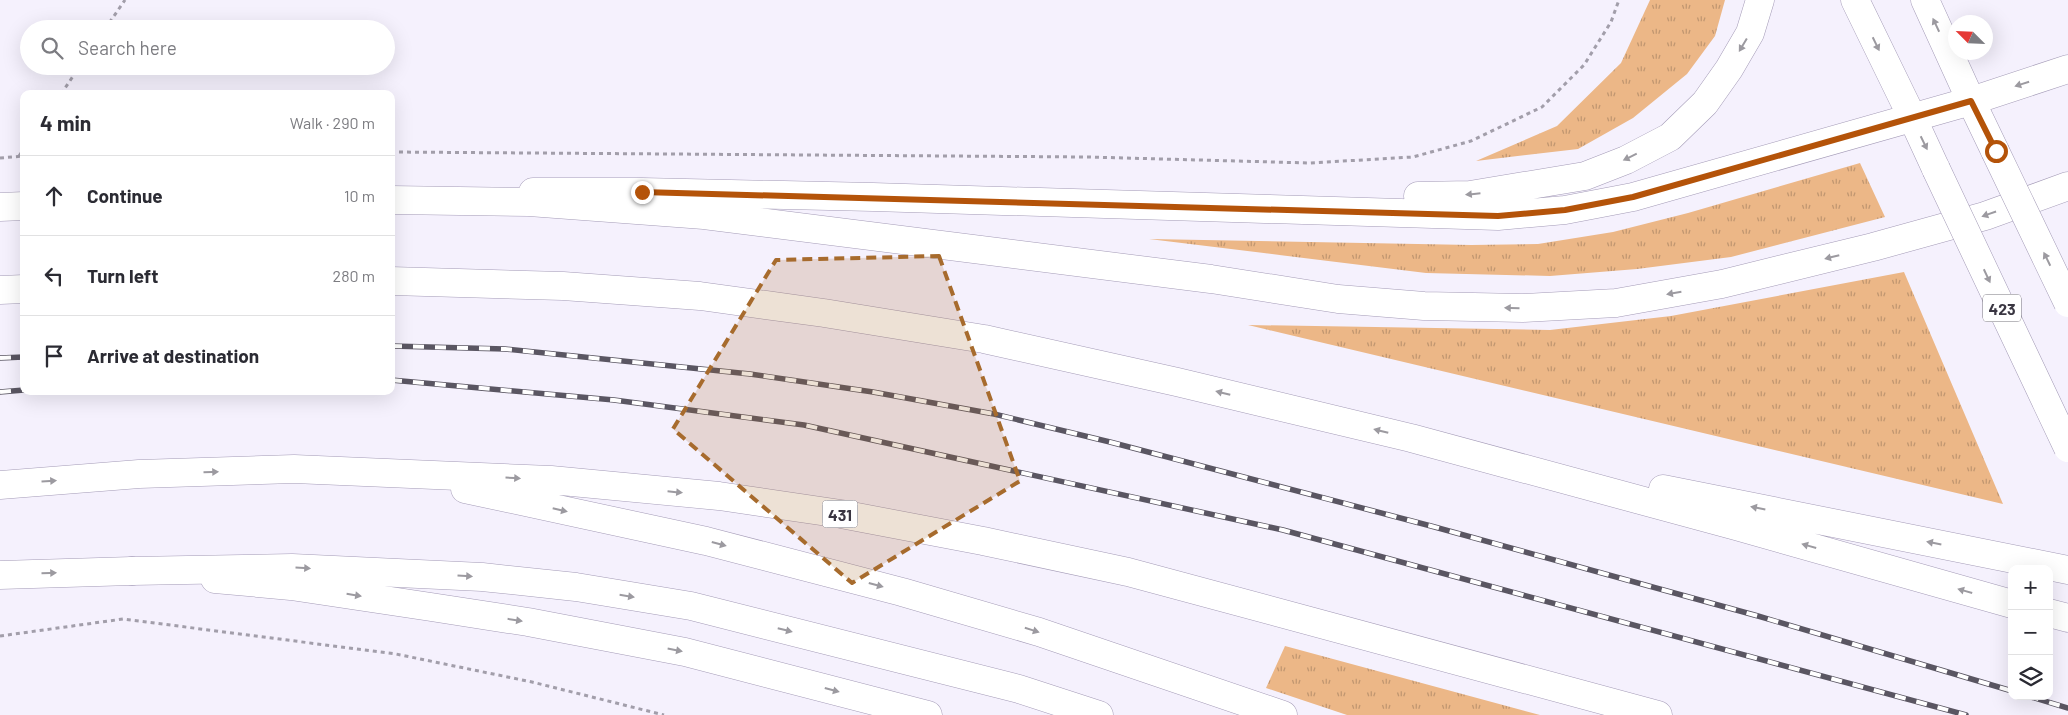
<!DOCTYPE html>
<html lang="en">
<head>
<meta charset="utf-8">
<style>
  body { margin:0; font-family:Barlow,sans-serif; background:#f2f2f3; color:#2b2b33 }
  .controls { position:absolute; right:15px; bottom:15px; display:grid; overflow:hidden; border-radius:10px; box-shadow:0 5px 20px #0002 }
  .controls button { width:45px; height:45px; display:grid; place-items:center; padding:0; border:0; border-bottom:1px solid #e1e1e2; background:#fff; color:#2b2b33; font:25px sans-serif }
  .compass { position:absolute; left:1948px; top:15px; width:45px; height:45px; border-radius:50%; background:#fff; box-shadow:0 5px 20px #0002; rotate:294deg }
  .stop { position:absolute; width:15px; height:15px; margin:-11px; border:4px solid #b45309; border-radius:50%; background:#fff }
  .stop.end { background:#b45309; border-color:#fff; box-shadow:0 1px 5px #0008 }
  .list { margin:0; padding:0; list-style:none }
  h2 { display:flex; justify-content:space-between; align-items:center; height:65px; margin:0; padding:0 20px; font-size:21px }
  h2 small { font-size:16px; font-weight:400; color:#7c7c81 }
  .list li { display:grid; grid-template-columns:32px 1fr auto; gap:15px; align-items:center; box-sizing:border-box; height:80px; padding:0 20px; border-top:1px solid #e1e1e2 }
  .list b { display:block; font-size:19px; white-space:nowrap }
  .list em { font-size:16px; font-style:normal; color:#7c7c81 }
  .icon { flex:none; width:28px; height:28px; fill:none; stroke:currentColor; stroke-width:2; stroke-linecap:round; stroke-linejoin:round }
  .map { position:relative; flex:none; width:2068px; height:715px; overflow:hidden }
  .search { position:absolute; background:#fff; box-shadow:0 5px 20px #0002; left:20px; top:20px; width:375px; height:55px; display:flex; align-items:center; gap:12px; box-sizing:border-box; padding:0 18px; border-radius:28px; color:#7c7c81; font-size:19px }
  .panel { position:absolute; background:#fff; box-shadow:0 5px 20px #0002; left:20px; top:90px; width:375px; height:305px; border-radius:10px }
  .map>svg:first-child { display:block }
  .grass { fill:url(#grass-tufts) }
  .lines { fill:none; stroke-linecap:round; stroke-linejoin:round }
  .secondary-casing { stroke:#a49bb7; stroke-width:29 }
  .primary-casing { stroke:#a49bb7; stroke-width:29 }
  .highway-casing { stroke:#a49bb7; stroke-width:29 }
  .path { stroke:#a29eaa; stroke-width:3; stroke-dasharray:4 4; stroke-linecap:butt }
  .secondary { stroke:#fff; stroke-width:28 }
  .primary { stroke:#fff; stroke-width:28 }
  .highway { stroke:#fff; stroke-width:28 }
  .rail-casing { stroke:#5a5662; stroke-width:5.5 }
  .rail { stroke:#fff; stroke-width:4; stroke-dasharray:11; stroke-linecap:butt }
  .primary-bridge-casing { stroke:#a49bb7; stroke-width:29; stroke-linecap:butt }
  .primary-bridge { stroke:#fff; stroke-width:28 }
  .oneway { fill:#9c9aa0 }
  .route { stroke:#b45309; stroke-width:6 }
  .marked { fill:#a76b2d; fill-opacity:0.2; stroke:#a76b2d; stroke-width:4; stroke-dasharray:10 6; stroke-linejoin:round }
  .labels { text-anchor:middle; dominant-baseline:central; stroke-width:5; stroke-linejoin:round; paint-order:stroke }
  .shield { fill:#fff; stroke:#75727b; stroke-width:1 }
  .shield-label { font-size:16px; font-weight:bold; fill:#3a3642 }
</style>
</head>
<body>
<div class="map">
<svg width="2068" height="715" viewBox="0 0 2068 715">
  <defs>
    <pattern id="grass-tufts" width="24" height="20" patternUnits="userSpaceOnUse" patternTransform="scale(1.25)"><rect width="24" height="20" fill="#ecb787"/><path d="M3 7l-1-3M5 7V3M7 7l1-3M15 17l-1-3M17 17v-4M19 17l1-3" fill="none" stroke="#c09670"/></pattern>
  </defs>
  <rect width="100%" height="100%" fill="#f5f1fd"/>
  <path class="grass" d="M1650,0H1725L1715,36L1687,74L1633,118L1578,149L1476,161L1557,126L1621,63Z
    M1860,163L1885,217L1731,257L1637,269L1550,276L1426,273L1149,239L1471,245L1538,244L1613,232L1688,213Z
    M1904,272L2003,504L1248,325L1550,330L1671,316Z
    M1285,646L1540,715H1347L1266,688Z"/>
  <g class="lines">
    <defs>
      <path id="secondary" d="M1855,0L1912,117
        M533,192H642L873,197L1498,216L1565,210L1633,197L1971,101L1925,0
        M1418,196L1470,195L1585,176L1626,160L1670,137L1705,103L1729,69L1750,33L1760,0
        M0,207L24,206
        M0,575L132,571"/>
      <path id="primary" d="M1971,101L1995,151
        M1912,117L1936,169
        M215,579L291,586L431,607L528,622L685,652L928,715"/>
      <path id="highway" d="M1971,101L2068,69
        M391,200L529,202L704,215L1211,279L1338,299L1424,306L1523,308L1616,303L1722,284L1873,247L1985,216L2068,186
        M391,281L563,286L700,296L824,313L984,339L1177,382L1411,438L1736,526L2012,604
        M0,290L24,289
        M0,485L139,474L294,469L551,480L719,496L841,514L983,541L1128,572L1658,715
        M465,489L706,541L902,592L1039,632L1283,715
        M1663,489L2068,570
        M132,571L292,568L482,577L576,587L691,606L1019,689L1099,715
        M2049,613L2068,618"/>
    </defs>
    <use href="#secondary" class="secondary-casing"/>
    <use href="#primary" class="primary-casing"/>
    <use href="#highway" class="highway-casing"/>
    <path class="path" d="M105,29L125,0
      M61,94L80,66
      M391,152L1088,157L1310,163L1413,157L1471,141L1542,107L1584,65L1611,22L1619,0
      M19,156L24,149
      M0,158L24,156
      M0,636L123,619L396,654L532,682L664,715"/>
    <use href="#secondary" class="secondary"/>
    <use href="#primary" class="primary"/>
    <use href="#highway" class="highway"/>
    <defs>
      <path id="rail" d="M391,346L505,349L750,374L873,392L994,414L1110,442L1431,526L1758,616L2012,691
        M0,358L24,357
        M391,380L614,400L804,425L1283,530L1966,715
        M0,392L24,390
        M2028,696L2068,708"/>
    </defs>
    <use href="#rail" class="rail-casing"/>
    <use href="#rail" class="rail"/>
    <defs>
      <path id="primary-bridge" d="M1995,151L2068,303
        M1936,169L2068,448"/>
    </defs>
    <use href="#primary-bridge" class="primary-bridge-casing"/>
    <use href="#primary-bridge" class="primary-bridge"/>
  </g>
  <defs><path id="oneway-solid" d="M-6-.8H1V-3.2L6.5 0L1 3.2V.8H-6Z" transform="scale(1.25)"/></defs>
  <g class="oneway">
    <use href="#oneway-solid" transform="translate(1936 25) rotate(-115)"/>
    <use href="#oneway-solid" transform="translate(1876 44) rotate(64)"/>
    <use href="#oneway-solid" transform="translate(1743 45) rotate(121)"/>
    <use href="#oneway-solid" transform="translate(2022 84) rotate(162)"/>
    <use href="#oneway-solid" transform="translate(1924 143) rotate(64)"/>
    <use href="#oneway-solid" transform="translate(1630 157) rotate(154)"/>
    <use href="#oneway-solid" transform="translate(1473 194) rotate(174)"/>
    <use href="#oneway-solid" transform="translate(1989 214) rotate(161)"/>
    <use href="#oneway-solid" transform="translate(1832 257) rotate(166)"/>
    <use href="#oneway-solid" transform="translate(2047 259) rotate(-116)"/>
    <use href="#oneway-solid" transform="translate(1987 276) rotate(65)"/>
    <use href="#oneway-solid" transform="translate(1674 293) rotate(170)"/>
    <use href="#oneway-solid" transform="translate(1512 308) rotate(-179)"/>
    <use href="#oneway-solid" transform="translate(1223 393) rotate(-166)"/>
    <use href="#oneway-solid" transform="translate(1381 431) rotate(-166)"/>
    <use href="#oneway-solid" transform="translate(211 472) rotate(-2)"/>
    <use href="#oneway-solid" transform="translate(513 478) rotate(3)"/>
    <use href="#oneway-solid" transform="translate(49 481) rotate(-4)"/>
    <use href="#oneway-solid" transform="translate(675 492) rotate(6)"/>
    <use href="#oneway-solid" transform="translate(1758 508) rotate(-169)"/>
    <use href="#oneway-solid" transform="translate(560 510) rotate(13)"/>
    <use href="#oneway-solid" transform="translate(1934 543) rotate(-169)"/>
    <use href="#oneway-solid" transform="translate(719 544) rotate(15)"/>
    <use href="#oneway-solid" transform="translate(1809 546) rotate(-164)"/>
    <use href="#oneway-solid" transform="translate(303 568) rotate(3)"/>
    <use href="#oneway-solid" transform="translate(49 573) rotate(-2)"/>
    <use href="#oneway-solid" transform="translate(465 576) rotate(3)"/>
    <use href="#oneway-solid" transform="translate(876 585) rotate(15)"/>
    <use href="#oneway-solid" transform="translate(1965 591) rotate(-164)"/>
    <use href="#oneway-solid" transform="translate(354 595) rotate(9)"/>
    <use href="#oneway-solid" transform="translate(627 596) rotate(9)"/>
    <use href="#oneway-solid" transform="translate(515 620) rotate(9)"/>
    <use href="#oneway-solid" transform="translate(785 630) rotate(14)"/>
    <use href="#oneway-solid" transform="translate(1032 630) rotate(17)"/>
    <use href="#oneway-solid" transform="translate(675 650) rotate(11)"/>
    <use href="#oneway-solid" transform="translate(832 690) rotate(15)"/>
  </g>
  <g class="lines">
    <path class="route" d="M642,192L1498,216L1565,210L1633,197L1971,101L1996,151"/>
  </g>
  <path class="marked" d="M939,256L1020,481L852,583L673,429L776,260Z"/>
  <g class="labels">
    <g class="shield">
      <rect x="1983" y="294.5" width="38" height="27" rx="4"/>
      <rect x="822.5" y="500.5" width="35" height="27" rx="4"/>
    </g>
    <g class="shield-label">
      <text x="2002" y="308">423</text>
      <text x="840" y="514">431</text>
    </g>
  </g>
</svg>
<div class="controls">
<button>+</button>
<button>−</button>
<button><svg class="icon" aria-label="layers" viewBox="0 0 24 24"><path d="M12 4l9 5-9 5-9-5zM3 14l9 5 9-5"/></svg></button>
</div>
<svg class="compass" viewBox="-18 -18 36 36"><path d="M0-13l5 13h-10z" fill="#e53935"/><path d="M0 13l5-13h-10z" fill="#7c7c81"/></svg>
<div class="stop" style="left:1996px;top:151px"></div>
<div class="stop end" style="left:642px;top:192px"></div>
<div class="search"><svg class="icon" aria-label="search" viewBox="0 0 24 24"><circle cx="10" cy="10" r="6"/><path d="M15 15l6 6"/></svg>Search here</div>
<section class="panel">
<h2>4 min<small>Walk · 290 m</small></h2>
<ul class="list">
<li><svg class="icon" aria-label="ahead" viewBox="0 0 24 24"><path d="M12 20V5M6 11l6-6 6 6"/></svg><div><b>Continue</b></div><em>10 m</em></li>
<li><svg class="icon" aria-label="left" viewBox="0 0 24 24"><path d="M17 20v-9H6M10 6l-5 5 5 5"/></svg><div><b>Turn left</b></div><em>280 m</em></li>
<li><svg class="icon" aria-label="arrive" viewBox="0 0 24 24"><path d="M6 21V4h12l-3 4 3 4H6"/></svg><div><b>Arrive at destination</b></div></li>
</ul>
</section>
</div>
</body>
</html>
